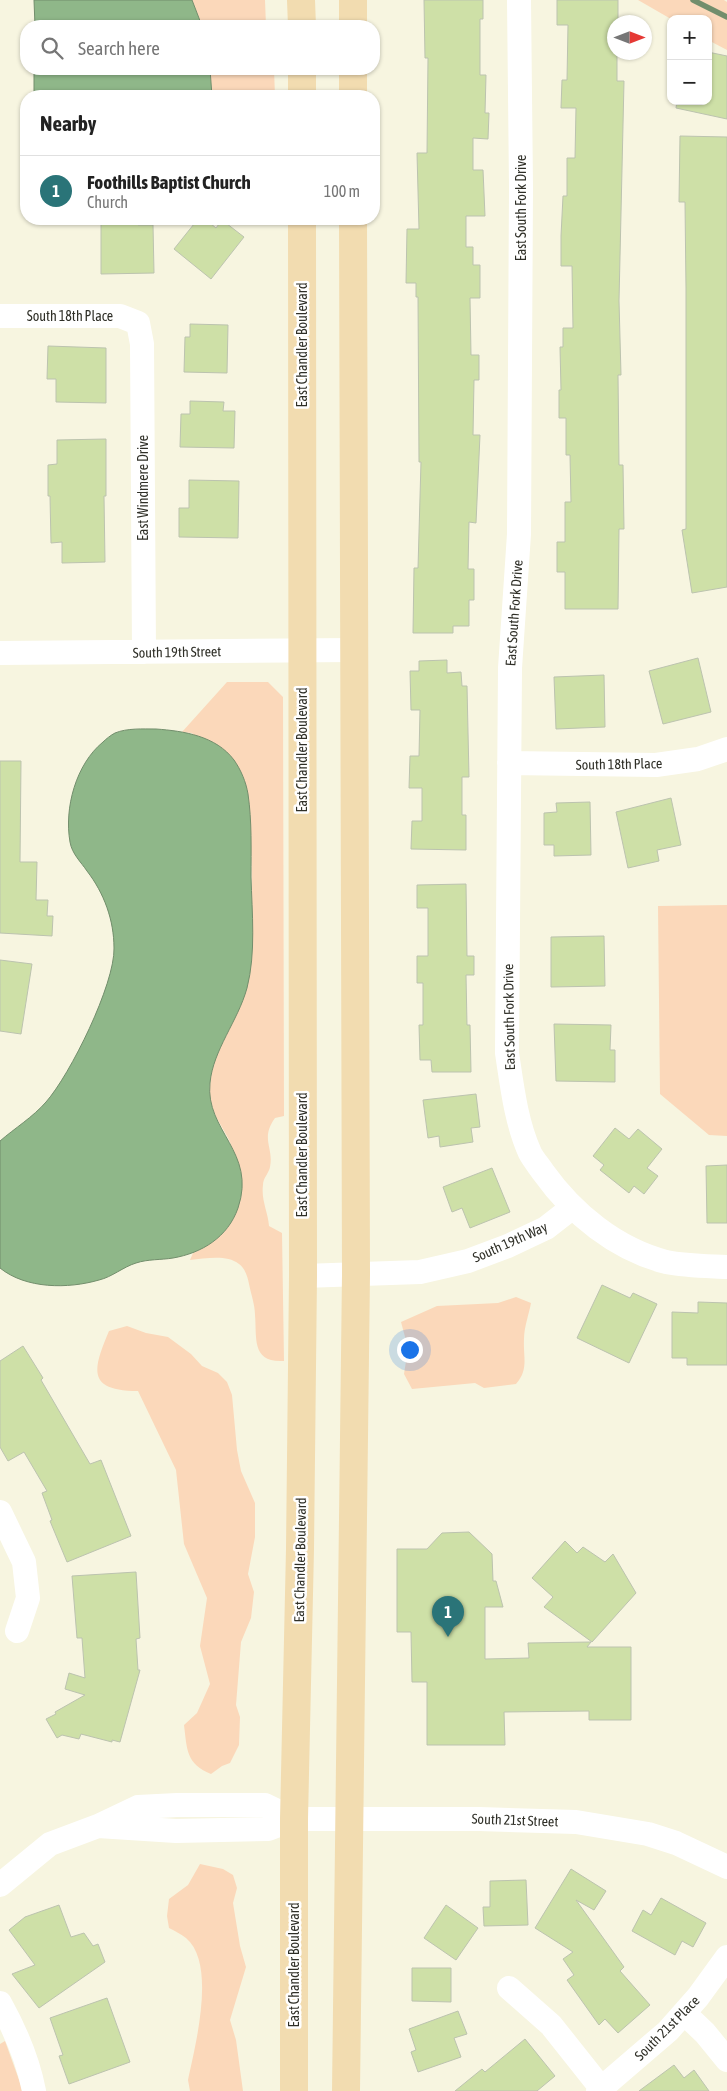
<!DOCTYPE html>
<html lang="en">
<head>
<meta charset="utf-8">
<style>
  body { margin:0; font-family:"Asap Condensed",sans-serif; background:#f2f2f2; color:#222 }
  .controls { position:absolute; right:15px; top:15px; display:grid; overflow:hidden; border-radius:10px; box-shadow:0 1px 4px #0004 }
  .controls button { width:45px; height:45px; display:grid; place-items:center; padding:0; border:0; border-bottom:1px solid #e0e0e0; background:#fff; color:#222; font:25px sans-serif }
  .compass { position:absolute; left:607px; top:15px; width:45px; height:45px; border-radius:50%; background:#fff; box-shadow:0 1px 4px #0004; rotate:90deg }
  .you { position:absolute; left:409px; top:1349px; width:18px; height:18px; margin:-12px; border:4px solid #fff; border-radius:50%; background:#1a73e8; box-shadow:0 0 0 8px #1a73e833 }
  .badge { display:grid; place-items:center; width:32px; height:32px; border-radius:50%; background:#2a7478; color:#fff; font-size:16px; font-weight:700 }
  .pin { position:absolute; translate:-50% -41px; filter:drop-shadow(0 1px 2px #0008) }
  .pin::after { content:''; position:absolute; top:26px; width:18px; height:15px; background:inherit; clip-path:polygon(0 0,100% 0,50% 100%) }
  .list { margin:0; padding:0; list-style:none }
  h2 { display:flex; justify-content:space-between; align-items:center; height:65px; margin:0; padding:0 20px; font-size:21px }
  h2 small { font-size:16px; font-weight:400; color:#767676 }
  .list li { display:grid; grid-template-columns:32px 1fr auto; gap:15px; align-items:center; box-sizing:border-box; height:70px; padding:0 20px; border-top:1px solid #e0e0e0 }
  .list b { display:block; font-size:19px; white-space:nowrap }
  .list p { margin:0; font-size:16px; white-space:nowrap; color:#767676 }
  .list em { font-size:16px; font-style:normal; color:#767676 }
  .icon { flex:none; width:28px; height:28px; fill:none; stroke:currentColor; stroke-width:2; stroke-linecap:round; stroke-linejoin:round }
  .map { position:relative; flex:none; width:727px; height:2091px; overflow:hidden }
  .search { position:absolute; background:#fff; box-shadow:0 1px 4px #0004; left:20px; top:20px; width:360px; height:55px; display:flex; align-items:center; gap:12px; box-sizing:border-box; padding:0 18px; border-radius:20px; color:#767676; font-size:19px }
  .panel { position:absolute; background:#fff; box-shadow:0 1px 4px #0004; left:20px; top:90px; width:360px; height:135px; border-radius:20px }
  .map>svg:first-child { display:block }
  .green { fill:#fbd8ba }
  .water { fill:#8fb789; stroke:#728e6c }
  .lines { fill:none; stroke-linecap:round; stroke-linejoin:round }
  .stream { stroke:#728e6c; stroke-width:5.5 }
  .building { fill:#cee0a7; stroke:#bcc3af }
  .minor { stroke:#fff; stroke-width:24 }
  .major { stroke:#f2dcb0; stroke-width:28 }
  .labels { text-anchor:middle; dominant-baseline:central; stroke-width:5; stroke-linejoin:round; paint-order:stroke }
  .street-label { font-size:14px; fill:#2f2f27; stroke:#fff }
</style>
</head>
<body>
<div class="map">
<svg width="727" height="2091" viewBox="0 0 727 2091">
  <rect width="100%" height="100%" fill="#f7f5e0"/>
  <path class="green" d="M192,0H265L266,26H202Z
    M638,0H724L727,2V50L708,40V19H671Z
    M210,69H274L275,96H212Z
    M227,682H268L283,697L284,1116L275,1118C260,1139 274,1147 270,1167C269,1173 263,1178 263,1185C261,1200 268,1212 269,1226L282,1233L284,1361C251,1363 257,1338 255,1315C255,1305 251,1294 249,1284C248,1278 245,1268 239,1264C226,1254 205,1259 190,1260L193,1253C213,1244 230,1231 237,1209C239,1204 232,1148 230,1142C220,1121 208,1111 210,1086C211,1053 238,1021 247,987C253,964 252,939 252,915C252,875 251,834 248,794L192,733L182,732Z
    M727,905V1136L709,1135L660,1094L658,906Z
    M516,1297L531,1303C529,1314 524,1327 524,1339C523,1357 529,1369 516,1384L484,1388L475,1383L412,1389L404,1374L408,1348L401,1322L437,1306L498,1303Z
    M127,1326L146,1333L168,1337L191,1354L202,1366L218,1373L227,1382L232,1395L237,1450L241,1471L255,1503V1537L248,1574L254,1592L251,1618L241,1642L236,1705L240,1717L239,1745L230,1763L222,1766L211,1774C186,1764 187,1749 184,1725L197,1713L210,1684L200,1646L207,1598L184,1544L176,1470L138,1391C86,1391 93,1369 109,1331Z
    M200,1864L223,1869L233,1875L237,1888L233,1903L240,1946L246,1967L230,2020L236,2040L243,2091H190L188,2080C195,2046 217,1964 186,1938C181,1934 175,1931 169,1928L167,1916L169,1899L188,1885Z
    M5,2041L23,2091H0V2044Z"/>
  <path class="water" d="M34,0H192L202,26H35Z
    M34,69H210L212,96H34Z
    M156,729C184,731 216,736 234,760C241,770 246,782 248,794C252,821 251,850 251,877C252,913 256,953 247,988C238,1021 213,1050 210,1083C205,1131 257,1152 238,1208C228,1237 202,1253 173,1258C161,1260 148,1259 136,1263C123,1267 112,1277 99,1280C68,1289 26,1289 0,1268V1141C15,1128 33,1117 46,1102C70,1075 115,984 114,948C114,920 104,893 87,871C81,862 72,854 70,842C64,808 76,764 103,742C106,739 111,735 115,733C127,728 143,729 156,729Z"/>
  <g class="lines">
    <path class="stream" d="M693,0L727,17"/>
  </g>
  <path class="building" d="M424,0H483V19H480V75H486L485,113H489L488,139L473,138V170H483L485,216H466V247H473V265H480V298H470L471,355H479V380H474L473,435H480L476,523L469,522L468,569H474V600H469V626H453V633H413L414,568H418L421,462H419L418,297H416V283H406L407,229H419L417,153H427L428,58H425Z
    M557,0H618V22H614V52H617V81H624L619,301L621,375H618L619,465H623L624,529H619L618,609H565V572H557V542H565V502H571L570,455H566V418H559V390H561L560,347H563V328H573L572,266H561V236L563,196H567V158H575L576,108H561L562,80H567L568,25H557Z
    M708,52L727,56V119L676,108L677,101H708Z
    M680,136L727,137V587L692,593L682,530L686,529V288L685,202H679Z
    M112,219H138V225H153L154,273L101,274V223L112,222Z
    M198,219H205L216,228L222,220L244,237L211,279L174,249Z
    M190,324L228,325L227,373L184,372L185,337H190Z
    M48,346L106,348V403L56,402V379H47Z
    M190,401L224,402L223,411H235L234,448L180,447L181,414H190Z
    M106,439V496H104L105,562L62,563V542L51,543L50,496H48V465L57,464V440Z
    M189,480L239,481L238,538L179,537V508H189Z
    M698,658L711,712L663,724L649,671Z
    M447,660V673L461,672L462,686H467L469,777H462V815H466V850L411,849L412,821H422V788H409L410,756H419L420,710H411L410,671H419V661Z
    M604,675L605,727L556,729L554,677Z
    M0,761H21L20,862H37L36,900H48L47,916H53L52,936L0,933Z
    M671,798L681,845L657,850L659,861L628,868L616,812Z
    M590,802L591,855L554,856V845H544V813L557,812L556,803Z
    M466,884L467,956H474V975H466L467,1025H470L471,1072H432L431,1060H420L419,1025H423V983H417V956H428V908H417V885Z
    M604,936L605,986L551,987V937Z
    M0,960L32,964L21,1034L0,1031Z
    M554,1024L611,1025L610,1050H615V1082L556,1081Z
    M476,1094L480,1127L471,1128L473,1142L440,1147L439,1136L428,1138L423,1100Z
    M615,1128L629,1139L638,1129L662,1149L647,1168L658,1176L644,1194L634,1186L629,1193L600,1170L604,1165L593,1156Z
    M727,1165V1223H707L706,1166Z
    M492,1168L510,1212L470,1228L462,1208L452,1212L443,1187Z
    M602,1285L630,1298L633,1293L657,1304L629,1363L577,1338Z
    M698,1302L727,1303V1365H687V1358H672V1312L698,1313Z
    M23,1346L43,1378L41,1380L90,1464L101,1460L131,1536L67,1562L50,1521L52,1520L42,1493L47,1491L24,1452L8,1461L0,1447V1361Z
    M469,1532L492,1554L493,1581H496L503,1607H485V1659L529,1658L528,1643L591,1642L587,1647H631V1720H589V1711L504,1712L505,1745H427V1682H412L411,1632H397V1549H427L442,1533Z
    M565,1541L577,1553L583,1547L605,1562L613,1554L636,1593L592,1642L544,1607L553,1597L532,1578Z
    M136,1572L140,1638L136,1639L138,1670H140L120,1742L112,1740V1742L81,1734L79,1739L62,1735L57,1738L46,1719L56,1714L55,1712L85,1695L65,1689L69,1673L85,1678L82,1638H77L72,1576Z
    M571,1869L606,1891L594,1910L576,1900L624,1967L620,1971L650,2005L618,2033L605,2019L599,2025L567,1980L574,1975L563,1959L573,1952L535,1928Z
    M526,1880L528,1925L484,1926L483,1907H490V1881Z
    M661,1898L706,1923L693,1947L682,1941L675,1955L632,1931L643,1910L651,1915Z
    M59,1905L71,1937L84,1933L93,1946L98,1944L105,1962L39,2008L12,1974L35,1965L9,1930L25,1917Z
    M446,1905L478,1928L456,1960L424,1938Z
    M412,1968H451V2002L412,2001Z
    M107,1998L130,2062L69,2084L59,2056L63,2055L50,2018Z
    M458,2011L467,2034L454,2038L461,2057L418,2072L411,2052L416,2050L409,2029Z
    M525,2039L555,2076L537,2091H455L482,2069L485,2072Z
    M674,2065L684,2078L694,2070L709,2091H639Z"/>
  <g class="lines">
    <path class="minor" d="M519,0L521,188L519,534L510,668L507,1053C512,1086 516,1122 530,1153C533,1159 539,1166 543,1172C573,1214 616,1249 666,1262C686,1266 707,1266 727,1267
      M0,316H120L138,323L142,344L144,652
      M0,653L354,650
      M509,763L656,765L698,759L727,749
      M303,1276L420,1272L468,1261L508,1246L546,1228L573,1207
      M0,1512L24,1562L28,1598L17,1631
      M98,1826L176,1831L268,1829L294,1819H479L576,1822L648,1834L676,1843L727,1867
      M0,1885L50,1844L98,1826L138,1807L177,1805H265L294,1819
      M509,1988L551,2025L601,2088
      M0,2003C15,2030 28,2060 34,2091
      M684,2013L705,2033L727,2060
      M598,2091L668,2031L698,1997L727,1957"/>
    <path class="major" d="M301,0L302,26
      M353,26V0
      M302,69V96
      M353,96V69
      M294,2091V1819L300,1549L303,1276L302,219
      M346,2091L356,1274L353,219"/>
  </g>
  <g class="labels">
    <g class="street-label">
      <text transform="translate(521 208) rotate(-90)">East South Fork Drive</text>
      <text x="70" y="316">South 18th Place</text>
      <text transform="translate(302 345) rotate(-90)">East Chandler Boulevard</text>
      <text transform="translate(143 488) rotate(-90)">East Windmere Drive</text>
      <text transform="translate(514 613) rotate(-86)">East South Fork Drive</text>
      <text transform="translate(177 652) rotate(-1)">South 19th Street</text>
      <text transform="translate(302 750) rotate(-90)">East Chandler Boulevard</text>
      <text transform="translate(619 764) rotate(-1)">South 18th Place</text>
      <text transform="translate(509 1017) rotate(-91)">East South Fork Drive</text>
      <text transform="translate(302 1155) rotate(-90)">East Chandler Boulevard</text>
      <text transform="translate(510 1242) rotate(-24)">South 19th Way</text>
      <text transform="translate(300 1560) rotate(-89)">East Chandler Boulevard</text>
      <text transform="translate(515 1820) rotate(2)">South 21st Street</text>
      <text transform="translate(294 1965) rotate(-90)">East Chandler Boulevard</text>
      <text transform="translate(667 2028) rotate(-45)">South 21st Place</text>
    </g>
  </g>
</svg>
<div class="controls">
<button>+</button>
<button>−</button>
</div>
<svg class="compass" viewBox="-18 -18 36 36"><path d="M0-13l5 13h-10z" fill="#e53935"/><path d="M0 13l5-13h-10z" fill="#767676"/></svg>
<div class="you"></div>
<div class="pin badge" style="left:448px;top:1637px">1</div>
<div class="search"><svg class="icon" aria-label="search" viewBox="0 0 24 24"><circle cx="10" cy="10" r="6"/><path d="M15 15l6 6"/></svg>Search here</div>
<section class="panel">
<h2>Nearby<small></small></h2>
<ul class="list">
<li><span class="badge">1</span><div><b>Foothills Baptist Church</b><p>Church</p></div><em>100 m</em></li>
</ul>
</section>
</div>
</body>
</html>
